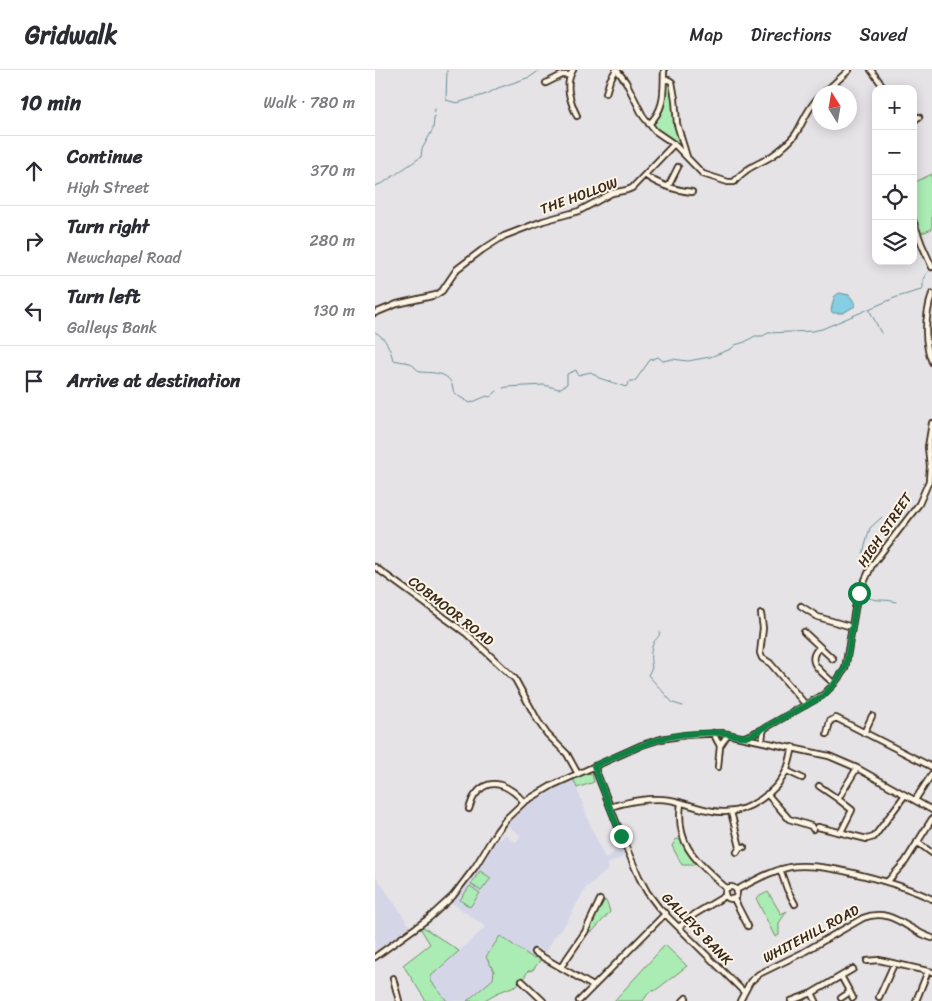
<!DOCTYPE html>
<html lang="en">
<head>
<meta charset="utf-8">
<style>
  body { margin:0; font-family:Sriracha,sans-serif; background:#f2f2f3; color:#2b2b33 }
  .controls { position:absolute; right:15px; top:15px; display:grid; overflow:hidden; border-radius:10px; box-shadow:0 2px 12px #0003 }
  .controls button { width:45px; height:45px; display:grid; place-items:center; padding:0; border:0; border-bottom:1px solid #e1e1e2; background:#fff; color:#2b2b33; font:25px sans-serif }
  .compass { position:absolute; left:437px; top:15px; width:45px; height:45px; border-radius:50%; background:#fff; box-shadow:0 2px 12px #0003; rotate:349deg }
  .stop { position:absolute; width:15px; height:15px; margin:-11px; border:4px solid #0b8043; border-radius:50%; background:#fff }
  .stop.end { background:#0b8043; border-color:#fff; box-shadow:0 1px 5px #0008 }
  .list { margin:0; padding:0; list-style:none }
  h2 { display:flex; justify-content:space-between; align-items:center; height:65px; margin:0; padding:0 20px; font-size:21px }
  h2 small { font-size:16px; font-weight:400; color:#7c7c81 }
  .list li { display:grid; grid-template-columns:32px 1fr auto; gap:15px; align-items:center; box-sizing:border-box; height:70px; padding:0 20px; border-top:1px solid #e1e1e2 }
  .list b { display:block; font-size:19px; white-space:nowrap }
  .list p { margin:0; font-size:16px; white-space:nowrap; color:#7c7c81 }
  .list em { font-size:16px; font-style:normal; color:#7c7c81 }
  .icon { flex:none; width:28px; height:28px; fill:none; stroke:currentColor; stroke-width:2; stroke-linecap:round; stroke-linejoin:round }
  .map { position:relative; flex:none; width:557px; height:931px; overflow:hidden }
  header { display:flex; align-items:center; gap:30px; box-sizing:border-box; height:70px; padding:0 25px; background:#fff; border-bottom:1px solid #e1e1e2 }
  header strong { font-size:24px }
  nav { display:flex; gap:28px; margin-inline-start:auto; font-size:18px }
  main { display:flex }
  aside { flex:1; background:#fff }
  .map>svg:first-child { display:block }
  .built { fill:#d4d6e7 }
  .green { fill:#abecb4; stroke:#738b69 }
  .water { fill:#84cfe3; stroke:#678d94 }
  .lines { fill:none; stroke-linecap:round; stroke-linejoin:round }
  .stream { stroke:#678d94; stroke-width:1 }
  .minor-casing { stroke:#3b2a1e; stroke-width:8 }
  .minor { stroke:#fcf5e5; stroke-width:4.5 }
  .route { stroke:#0b8043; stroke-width:6 }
  .labels { text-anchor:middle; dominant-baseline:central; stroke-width:4; stroke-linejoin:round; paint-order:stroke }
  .street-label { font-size:14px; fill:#3b2a1e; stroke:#fcf5e5 }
</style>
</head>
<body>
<header>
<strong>Gridwalk</strong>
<nav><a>Map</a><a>Directions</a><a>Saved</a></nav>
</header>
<main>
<aside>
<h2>10 min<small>Walk · 780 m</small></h2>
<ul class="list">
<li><svg class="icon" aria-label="ahead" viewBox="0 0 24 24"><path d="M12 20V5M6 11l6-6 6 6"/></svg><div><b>Continue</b><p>High Street</p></div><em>370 m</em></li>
<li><svg class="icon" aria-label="right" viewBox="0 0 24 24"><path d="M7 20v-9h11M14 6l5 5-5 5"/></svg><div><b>Turn right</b><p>Newchapel Road</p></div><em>280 m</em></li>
<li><svg class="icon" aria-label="left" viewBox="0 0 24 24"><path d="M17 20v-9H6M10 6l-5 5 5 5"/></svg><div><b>Turn left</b><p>Galleys Bank</p></div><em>130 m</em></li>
<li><svg class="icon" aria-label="arrive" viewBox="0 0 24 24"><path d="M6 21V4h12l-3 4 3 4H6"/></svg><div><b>Arrive at destination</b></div></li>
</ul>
</aside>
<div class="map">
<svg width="557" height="931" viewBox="0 0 557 931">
  <rect width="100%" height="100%" fill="#e5e3e6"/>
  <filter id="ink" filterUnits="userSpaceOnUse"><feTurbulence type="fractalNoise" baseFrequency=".02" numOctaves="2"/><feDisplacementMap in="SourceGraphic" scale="10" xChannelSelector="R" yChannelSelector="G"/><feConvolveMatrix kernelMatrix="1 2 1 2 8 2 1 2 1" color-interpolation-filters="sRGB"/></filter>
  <g filter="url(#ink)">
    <path class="built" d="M199,710L215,754L230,789L246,777L250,786L232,794L234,799L211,818L191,853L179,868L170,883L161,876L155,886L125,866L118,909L92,931H71L56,912V906L111,857L77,833L89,819L114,780L130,764L139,772L142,771L145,765L132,755L144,742L158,731L181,718Z
      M0,805L35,856L0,882Z"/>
    <path class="green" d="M292,11L295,12C299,28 298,43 301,59C303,67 307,73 309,81C304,76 301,71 295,67C289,63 283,61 279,55L289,37Z
      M557,104V159L544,164L538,145V113Z
      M211,703L217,704L219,712L202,718L198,708Z
      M301,769H304L313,784L320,791L319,795H307L297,776Z
      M105,801L116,808L106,821L96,814Z
      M95,816L105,823L95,837L85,830Z
      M393,822L406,844L412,841L404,853V865L400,867L381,828Z
      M230,830L233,835L235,842L218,861L213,862L227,834Z
      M45,855L84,881L56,906V911L72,931H51L28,895L55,874L44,856Z
      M125,866L158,888L163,887L166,889L158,900L153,901L147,911L142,915L122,923L108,931H92L118,909L119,901L111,887Z
      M290,875L312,896L281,920L274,922L268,931H239Z"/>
    <path class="water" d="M464,223L474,225L480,233V236L468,243H458L456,241L459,227Z"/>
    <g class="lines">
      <path class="stream" d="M72,0L71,30L82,33L112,24L123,18L155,7L165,0
        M0,116L8,113L46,87L47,79L58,59L60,39
        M494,239L506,263
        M0,262C11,268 15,278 18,290L35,293L45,302C54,303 70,301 76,312C78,316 77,320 80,324L95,333L112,326L115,327L122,321
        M128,318L132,317L169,315L184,319L192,314V304L201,300L203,305L216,302L224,308L251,317L255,311H260L275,290L283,287L288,291L297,289L313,291L335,287L356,279L360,275L370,272L380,266H388L393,263L438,261L447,259L522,227L546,220L548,218V209L553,201
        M488,483L495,458L507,447
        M489,525C499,533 510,528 521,532
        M285,562C284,568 281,568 279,572C275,579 275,591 277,598L273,605L298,633L308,636"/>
      <defs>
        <path id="minor" d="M198,0C189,15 195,31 202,46
          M242,0L251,12L268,46L280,61L299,74L328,104L353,112H359C374,93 390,94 406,79C412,74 418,69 422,62C429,50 434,36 444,27
          M496,0L510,19
          M289,10H294L297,12L300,29L302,54L312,87
          M171,13L187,5H195
          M450,22L474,0
          M231,23L235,10L241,0
          M538,51L544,47
          M274,54C291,38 288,21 289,0
          M270,105C283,115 301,120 317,122
          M293,117L303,97
          M538,150L547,175L557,197
          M557,224C550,247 548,270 557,292
          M0,243L22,234L61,225L67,221L82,199L107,180L129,166L168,151L204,141L237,123L252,120L257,118L299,74
          M0,497L92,564L140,609L163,651L172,664L192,684L203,704
          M426,536L443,547L477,557
          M386,544L388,558L385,583L387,588L395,593L431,635
          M429,562L458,589
          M445,577C428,592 448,602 459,614
          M338,663L345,676
          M489,663L497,646
          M452,664L455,651L461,648L557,697
          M370,667L390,658
          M387,671L388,662L390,658L448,625L459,614L470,599L481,533L484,523L497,495L544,434L554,411L555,396L553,377L557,353
          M219,696L251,777L264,807L272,822L284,838L369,922
          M343,697L345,676L353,664
          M412,701L427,708
          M444,716L463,729
          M392,724L414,749L436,756L438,759
          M540,730L557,704
          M306,733C300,776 322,791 351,818
          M235,737C255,731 274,727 295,730C313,733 330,742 348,742C372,743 403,722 412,699C415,692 416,684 418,677
          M94,739C96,734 97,728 101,724C116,704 137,718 149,732
          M356,742L365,777
          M443,757L492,769L499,767L530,725
          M466,762L477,740L463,729L482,698
          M542,772L557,783
          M362,782L365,777H369
          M405,799L412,819L420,834
          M512,812L530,792L557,749
          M350 823a6 6 0 1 1 12 0a6 6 0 1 1-12 0Z
          M361,820C379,811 395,801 415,797C448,791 526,814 557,829
          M359,829L373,856
          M304,857L320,844L350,826
          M159,882L218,916
          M0,887L54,848L78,826L100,797L122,761L131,749L149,732L178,715L267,675L286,669L311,665L347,663L454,686L482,698L557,740
          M492,891L504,890L557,902
          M186,897L210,862L225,830
          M466,906L478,928
          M18,908L24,931
          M147,911L168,931
          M437,923L441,931
          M504,927L519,894
          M466,928L475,922
          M204,931L291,843
          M308,931L311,928
          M365,931L375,912L384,904L427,883L488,848C517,837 531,860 557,868
          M416,931L437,923L478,899
          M541,931L553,901"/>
      </defs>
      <use href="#minor" class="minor-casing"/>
      <use href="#minor" class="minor"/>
    </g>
  </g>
  <g class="lines" filter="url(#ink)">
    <path class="route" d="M246,766L219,696C249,683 279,667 313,664C324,663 336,662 348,663C357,664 365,668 374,666L441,630L448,626L459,614L470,598L472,589L481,533L484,523"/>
  </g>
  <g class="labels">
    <g class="street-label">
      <text transform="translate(204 126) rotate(-20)">THE HOLLOW</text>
      <text transform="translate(510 460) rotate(-56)">HIGH STREET</text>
      <text transform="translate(76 541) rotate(38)">COBMOOR ROAD</text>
      <text transform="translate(322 859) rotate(46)">GALLEYS BANK</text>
      <text transform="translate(436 864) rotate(-28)">WHITEHILL ROAD</text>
    </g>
  </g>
</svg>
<div class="controls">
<button>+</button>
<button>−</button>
<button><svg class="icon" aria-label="locate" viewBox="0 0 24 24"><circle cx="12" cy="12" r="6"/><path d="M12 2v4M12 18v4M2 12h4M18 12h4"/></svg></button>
<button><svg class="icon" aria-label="layers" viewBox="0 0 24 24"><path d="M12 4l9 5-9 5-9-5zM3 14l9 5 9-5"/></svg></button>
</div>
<svg class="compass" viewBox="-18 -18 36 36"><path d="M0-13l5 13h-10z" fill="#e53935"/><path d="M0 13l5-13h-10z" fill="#7c7c81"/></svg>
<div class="stop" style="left:484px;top:523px"></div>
<div class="stop end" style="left:246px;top:766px"></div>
</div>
</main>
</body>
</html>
